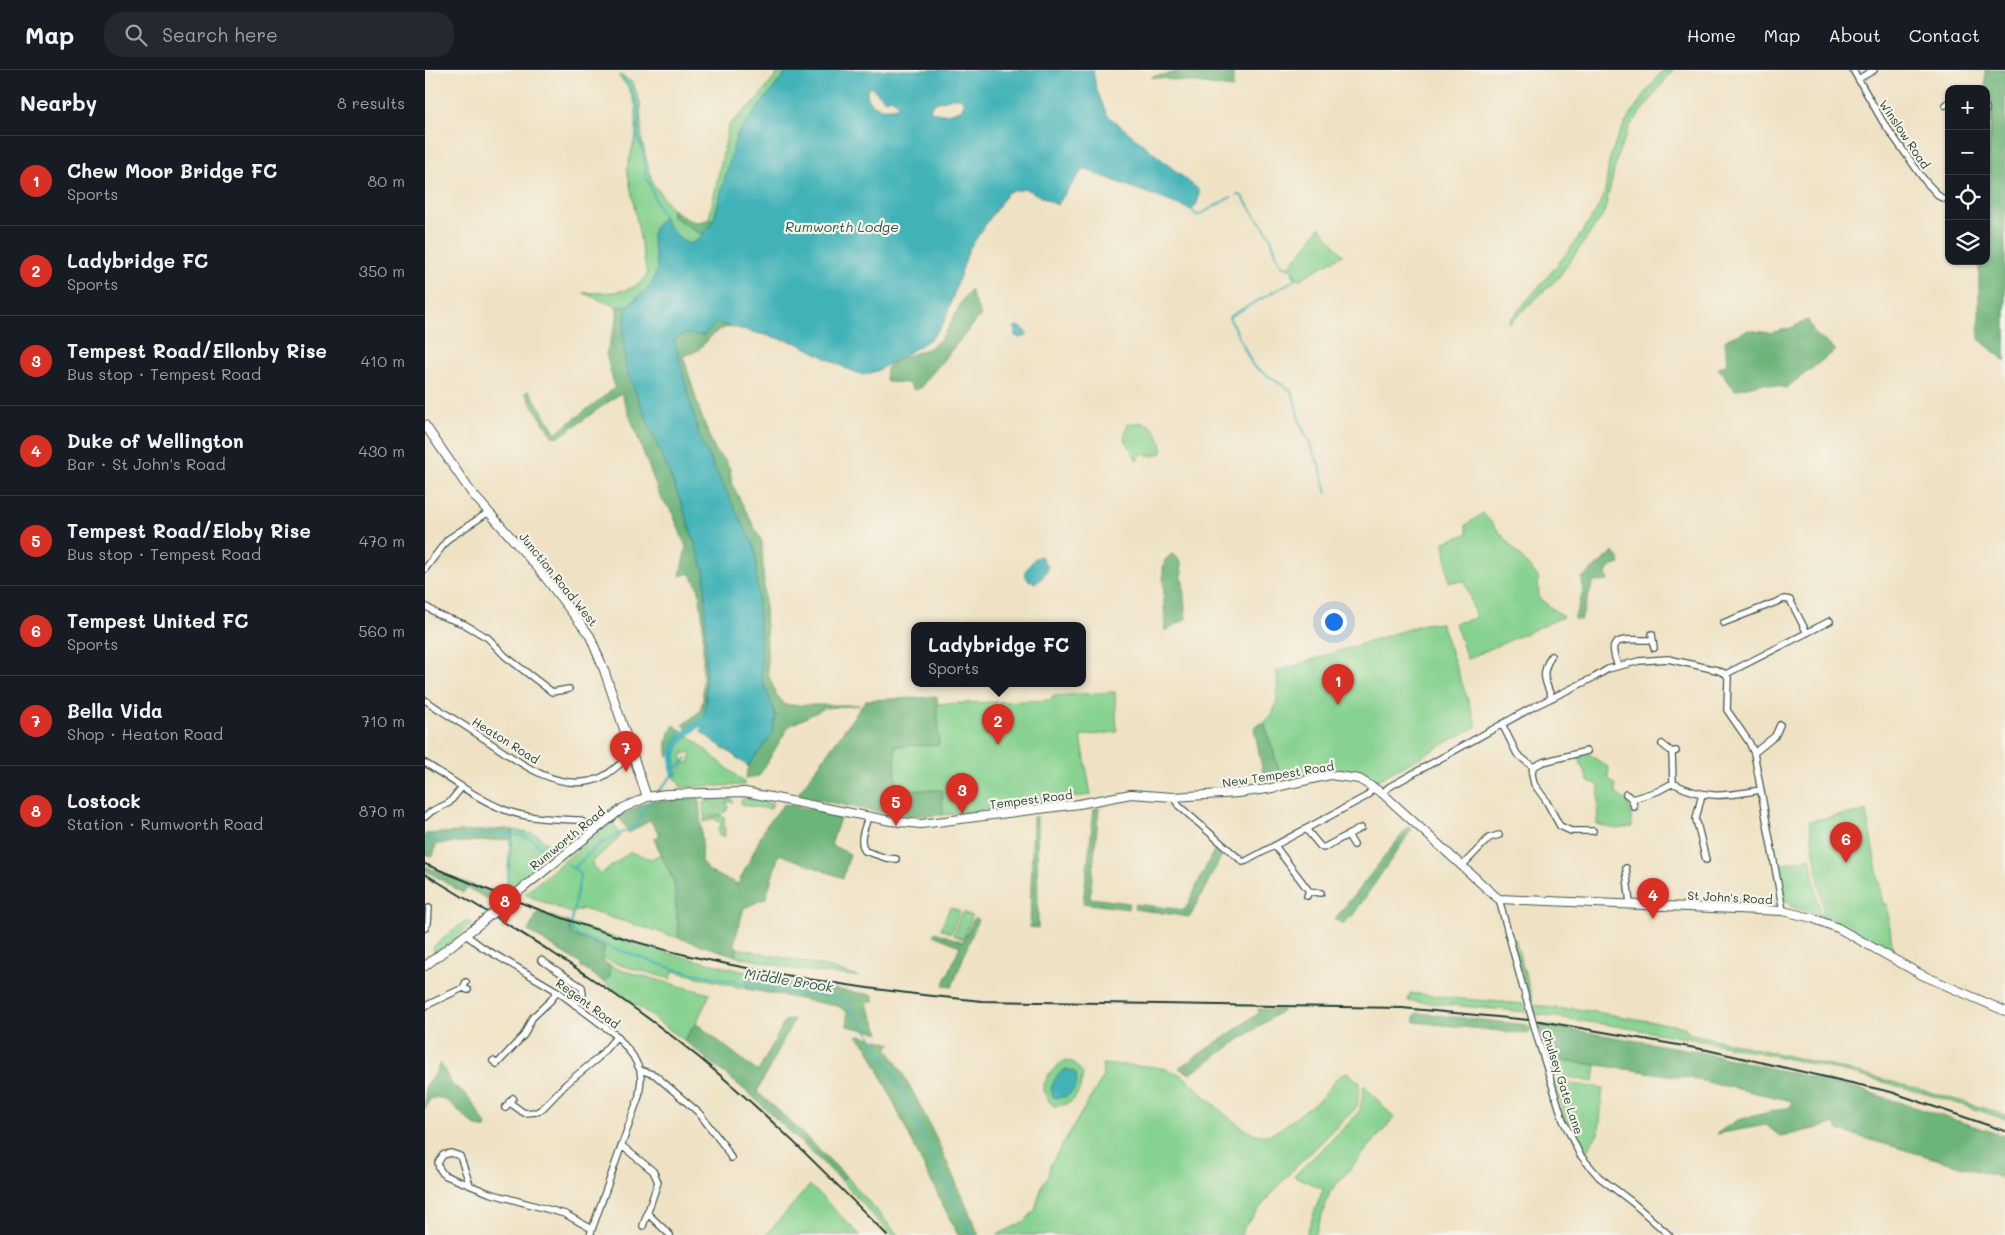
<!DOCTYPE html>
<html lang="en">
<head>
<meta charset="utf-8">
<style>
  body { margin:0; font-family:Mali,sans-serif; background:#242831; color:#f1f3f6 }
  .controls { position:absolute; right:15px; top:15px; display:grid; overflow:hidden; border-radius:10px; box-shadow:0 1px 4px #0004 }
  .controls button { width:45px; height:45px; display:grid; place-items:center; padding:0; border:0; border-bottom:1px solid #363941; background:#171b24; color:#f1f3f6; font:25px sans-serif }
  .you { position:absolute; left:908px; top:551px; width:18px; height:18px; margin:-12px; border:4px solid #fff; border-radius:50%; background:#1a73e8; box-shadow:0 0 0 8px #1a73e833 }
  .badge { display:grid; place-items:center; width:32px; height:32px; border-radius:50%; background:#d93025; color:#fff; font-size:16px; font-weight:700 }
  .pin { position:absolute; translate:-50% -41px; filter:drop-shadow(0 1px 2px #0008) }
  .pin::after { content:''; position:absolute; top:26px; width:18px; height:15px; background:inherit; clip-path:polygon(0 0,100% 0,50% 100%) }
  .popup { position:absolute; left:486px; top:552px; width:175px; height:65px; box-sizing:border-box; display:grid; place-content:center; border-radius:10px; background:#171b24; filter:drop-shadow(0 1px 4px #0005); font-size:16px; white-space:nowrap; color:#9ea1a6 }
  .popup b { font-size:19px; color:#f1f3f6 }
  .popup::after { content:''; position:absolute; left:50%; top:100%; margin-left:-10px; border:10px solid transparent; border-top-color:#171b24 }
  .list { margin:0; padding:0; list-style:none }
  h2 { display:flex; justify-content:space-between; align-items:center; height:65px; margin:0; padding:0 20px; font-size:21px }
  h2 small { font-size:16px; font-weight:400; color:#9ea1a6 }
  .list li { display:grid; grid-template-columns:32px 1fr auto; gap:15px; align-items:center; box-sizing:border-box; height:90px; padding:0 20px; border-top:1px solid #363941 }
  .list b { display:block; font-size:19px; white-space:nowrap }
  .list p { margin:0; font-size:16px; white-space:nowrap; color:#9ea1a6 }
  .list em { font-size:16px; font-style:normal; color:#9ea1a6 }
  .icon { flex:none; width:28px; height:28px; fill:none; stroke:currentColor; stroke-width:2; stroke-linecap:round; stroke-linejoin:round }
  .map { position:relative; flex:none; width:1580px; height:1165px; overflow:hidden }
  header { display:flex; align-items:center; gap:30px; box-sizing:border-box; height:70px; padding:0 25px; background:#171b24; border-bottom:1px solid #363941 }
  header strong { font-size:24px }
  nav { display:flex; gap:28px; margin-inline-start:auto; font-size:18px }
  .search { width:350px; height:45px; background:#242831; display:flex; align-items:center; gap:12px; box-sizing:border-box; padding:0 18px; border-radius:20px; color:#9ea1a6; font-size:19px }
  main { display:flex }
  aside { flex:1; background:#171b24 }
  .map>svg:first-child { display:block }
  .green { fill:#87d290; stroke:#538862 }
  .forest { fill:#6db47a; stroke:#467857 }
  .water { fill:#41b2b8; stroke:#307876; fill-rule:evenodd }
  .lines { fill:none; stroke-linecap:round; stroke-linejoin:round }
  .stream { stroke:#41b2b8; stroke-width:2 }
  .canal { stroke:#41b2b8; stroke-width:7 }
  .minor-casing { stroke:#3e564a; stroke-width:8 }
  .tertiary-casing { stroke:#3e564a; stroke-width:10 }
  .minor { stroke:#fff; stroke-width:5.5 }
  .tertiary { stroke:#fff; stroke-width:8 }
  .rail { stroke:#1f3d34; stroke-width:2 }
  .minor-bridge-casing { stroke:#3e564a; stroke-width:8; stroke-linecap:butt }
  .tertiary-bridge-casing { stroke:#3e564a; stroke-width:10; stroke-linecap:butt }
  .minor-bridge { stroke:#fff; stroke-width:5.5 }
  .tertiary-bridge { stroke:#fff; stroke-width:8 }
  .labels { text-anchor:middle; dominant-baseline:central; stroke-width:4.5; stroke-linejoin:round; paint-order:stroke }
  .street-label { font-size:12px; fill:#1f3d34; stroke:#f7f3e8 }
  .water-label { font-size:14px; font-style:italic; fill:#285a55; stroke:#f7f3e8 }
</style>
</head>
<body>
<header>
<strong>Map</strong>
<div class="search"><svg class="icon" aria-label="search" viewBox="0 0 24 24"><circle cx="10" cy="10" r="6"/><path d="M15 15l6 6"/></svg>Search here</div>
<nav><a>Home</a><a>Map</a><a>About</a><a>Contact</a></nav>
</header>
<main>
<aside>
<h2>Nearby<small>8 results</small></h2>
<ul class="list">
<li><span class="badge">1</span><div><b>Chew Moor Bridge FC</b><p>Sports</p></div><em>80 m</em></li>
<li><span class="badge">2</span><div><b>Ladybridge FC</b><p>Sports</p></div><em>350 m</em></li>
<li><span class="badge">3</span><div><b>Tempest Road/Ellonby Rise</b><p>Bus stop · Tempest Road</p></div><em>410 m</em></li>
<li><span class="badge">4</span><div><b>Duke of Wellington</b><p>Bar · St John's Road</p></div><em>430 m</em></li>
<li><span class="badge">5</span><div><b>Tempest Road/Eloby Rise</b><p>Bus stop · Tempest Road</p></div><em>470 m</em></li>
<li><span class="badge">6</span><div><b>Tempest United FC</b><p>Sports</p></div><em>560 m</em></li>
<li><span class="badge">7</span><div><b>Bella Vida</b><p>Shop · Heaton Road</p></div><em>710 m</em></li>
<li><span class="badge">8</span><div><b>Lostock</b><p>Station · Rumworth Road</p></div><em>870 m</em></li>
</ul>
</aside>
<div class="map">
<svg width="1580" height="1165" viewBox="0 0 1580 1165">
  <rect width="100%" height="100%" fill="#f7f3e8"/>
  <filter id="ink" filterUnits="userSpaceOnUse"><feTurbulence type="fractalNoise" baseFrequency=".02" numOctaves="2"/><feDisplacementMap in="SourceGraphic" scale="10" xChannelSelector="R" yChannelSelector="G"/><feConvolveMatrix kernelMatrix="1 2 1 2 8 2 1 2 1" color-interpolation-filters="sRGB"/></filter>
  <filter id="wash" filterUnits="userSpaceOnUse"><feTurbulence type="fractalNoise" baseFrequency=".0096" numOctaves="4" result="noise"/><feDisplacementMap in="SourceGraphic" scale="20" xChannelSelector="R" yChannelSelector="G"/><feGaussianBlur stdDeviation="1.12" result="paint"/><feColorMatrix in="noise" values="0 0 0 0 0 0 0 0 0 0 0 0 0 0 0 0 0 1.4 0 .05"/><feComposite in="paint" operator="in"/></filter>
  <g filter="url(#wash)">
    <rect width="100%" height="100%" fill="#efe2c4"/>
    <path class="green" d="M354,0H363L312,64L288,152L284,149L304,55L333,28L350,7Z
      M1238,0H1248L1205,56L1193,84L1179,144L1133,208L1085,253L1083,252C1116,214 1151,177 1176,132C1183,120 1181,102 1185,88C1195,54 1218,27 1238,0Z
      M195,5L208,13L215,32L217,72L227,112L247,139V146L277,165L273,170L264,174C253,168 243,158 238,147L229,158L227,167L232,198L226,216L202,236L192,237L158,223C178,222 211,226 222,204L202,99L211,65V36L203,17L194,7Z
      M895,157L918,185L873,210L865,196Z
      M703,353C708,354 714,352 719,353C731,356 738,372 737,383L729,386L716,384L712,391L699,368Z
      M1058,443L1113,507L1114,528L1138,547L1042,589L1030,553L1051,548L1040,511L1024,512L1019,472L1042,464L1041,455Z
      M1005,552L1007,554L1016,553L1052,656L951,711C918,692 895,702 861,711L857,709L839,652C856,641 852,619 852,601Z
      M690,622L692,662L656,666L666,725L518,745L517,720H471L470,676L514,675L512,634L627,630V626Z
      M264,666L321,714L320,715L256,717L250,707L260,693L265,692L266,684L265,682L256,685L258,691L251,699C250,681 250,678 264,666Z
      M1164,684L1184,698L1183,708L1190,714L1191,724C1208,733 1205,739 1207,757L1190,759L1172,754L1174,717L1172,714L1163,711L1153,686Z
      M306,728L308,732H302L303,739L299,743L285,730Z
      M318,728L348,734L345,739L317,735L316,732Z
      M283,730L297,744L296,745L279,746L278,732Z
      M1441,741L1458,834H1462L1468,883L1437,864L1413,852L1365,836L1361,832L1354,798L1355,795L1385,787L1395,844H1399L1384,751Z
      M296,746L299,747L300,766H294L293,758L296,757L295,751H291L290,748L279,752V748Z
      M188,751L195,767L166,793L176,804L205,782L226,789L236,784L249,812L254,868L158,839L146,843L99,824Z
      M88,760L112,765L133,782L87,819L82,817Z
      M525,837L535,841L526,863L516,859Z
      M537,842L547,846L538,869L528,865Z
      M41,850L48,854L12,883L10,882L8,877Z
      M143,853L246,884L321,902L322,919L248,901L246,909L195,895L178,888L179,877L146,865Z
      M1090,869L1109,935L1145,940L1146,938L1260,957L1263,963C1369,987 1476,1011 1580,1045V1049C1428,997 1268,966 1110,944L1086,870Z
      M312,878L402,897L434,907L368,899L311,886Z
      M184,895L195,900L285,924L271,953L259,970L179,912L185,906Z
      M985,923L1027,928L1099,934L1101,942L983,931Z
      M1123,988L1171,995L1169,1012L1128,1004Z
      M639,991L648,992L658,1003C655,1021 652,1036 629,1036C609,1020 622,1002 639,991Z
      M677,994C700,996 741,993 759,1007C778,1021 821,1074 846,1064C854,1061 892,1032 898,1026C906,1017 911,1006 922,1002L935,1013L932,1037L861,1107L820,1156L816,1165H572L600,1151L610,1140L618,1113L623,1107L625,1095L678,1007Z
      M1129,1012L1178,1018L1174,1062L1160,1084C1143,1063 1137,1037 1129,1012Z
      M939,1015L969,1048L905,1122L890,1165H881L898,1119L869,1106L923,1054L935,1040Z
      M421,1106L473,1165H466L416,1110Z
      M385,1115L435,1165H341Z"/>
    <path class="forest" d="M754,0H808V18L726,7L748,3Z
      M1560,0H1580V291L1554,269V191H1561V110L1567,35L1561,27Z
      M247,139C260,148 268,156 284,149L288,152L277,165L247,146Z
      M546,219V224L556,245L495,318L489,320L482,313L462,312C452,288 490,286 506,277C520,269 526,251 533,239C536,232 541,225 546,219Z
      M202,236L198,267L201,299L257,435L280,504L281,632L279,647L261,658L258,655L275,641L278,630V555L274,520L265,503L255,506L261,477L246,440L236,429L196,323L134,367L127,366L100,323L104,320L131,363L190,318L181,284L192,250V237Z
      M1383,250L1390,264L1411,280L1361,318L1338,313L1310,320L1293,298L1302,294L1300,270L1323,260L1345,263L1366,258Z
      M292,253L304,257C289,259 284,270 274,279C270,283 263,284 258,286L275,342L291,383L300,390L305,399L307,414L337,472L343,604L351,624L360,635H434L400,638L364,656L334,706L321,708L323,696L346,666L351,646L337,609L330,479L275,369L248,271C262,259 265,267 279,265Z
      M1188,482L1194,488L1195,494L1188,496L1181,503L1183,511L1168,512L1156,550L1149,549L1158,522L1157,508Z
      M748,483L756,492L761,549L740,561L738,499L740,490Z
      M512,627L514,675L470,676L471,720H517L518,745C468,749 421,735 372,725L441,630Z
      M839,652L857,709L840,712L829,658L831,655Z
      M249,655L257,661L249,671L243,687C240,674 242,666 249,655Z
      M274,728L277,772L276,791L285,802L313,814L341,756L359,734L416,745L406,775L425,784L418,808L354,784L341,828L319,838L309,873L312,878L311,886L254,868L249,812L229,769L235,765L225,750L204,763L194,747L221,732Z
      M674,738L665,828L704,833L703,839L658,833L669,739Z
      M612,746L613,858L605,857L608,747Z
      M984,756L987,759L928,845L917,854L910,849Z
      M82,759L88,760L87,769L11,774L8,787L0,784V764Z
      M790,778L797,785L765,847L709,839L710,834L760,840Z
      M0,796L77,827L71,833L42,818L38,823L0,800Z
      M113,842L143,852L147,865L179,877L178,891L184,895L185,906L179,912L156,897V894L103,861Z
      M549,848L553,849L527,917L518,916L535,876L508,865L510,862L538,872Z
      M321,902L367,913L448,925L450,931H444L442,934L455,963L422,956V942L413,936L322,919Z
      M833,939L858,940L765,1004L754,998L834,943Z
      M993,943L1102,955L1106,960L1103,964L990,952L989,946Z
      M369,949L332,1022L355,1042L419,1104L421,1106L416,1110L328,1027L259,970L271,953L333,1002L360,951Z
      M1113,954L1265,980L1420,1015L1580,1066V1109L1415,1061L1408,1054L1356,1067L1341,1055L1291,1064L1312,1050L1365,1037L1367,1031L1264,1008L1123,988Z
      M435,965L467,974L463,975V979C500,1037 526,1102 554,1165H533L497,1093L443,978L432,966Z
      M15,993L28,1016C44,1022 53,1041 61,1056L60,1058C42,1061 25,1017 4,1030L0,1039V1015L10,1004Z"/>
    <path class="water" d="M363,0H668L671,18L682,45L774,120C774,129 773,134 767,140L658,99L632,135L601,119L583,122L544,179L519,253L507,268L495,276L452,301L438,305L420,298L372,273L292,253L279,265C265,267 262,259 249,270L275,369L330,479L337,609L351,646L346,666L323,696L276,662L281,632L280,504L257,434L201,299L198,267L202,236C215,225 231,216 232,197C232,187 227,176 227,166C228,158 235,153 238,146C243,158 253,168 264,174L273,170L288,152L312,64ZM443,18H447L460,30L466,28L472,32L473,36C460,42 438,36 443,18ZM528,28H536L539,33L537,39C526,44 518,45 507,42L505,37L510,33Z
      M594,256L601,261L602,266L595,268L590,266L589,257Z
      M616,486L623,499L616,509L611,513L603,510L599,503L610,488Z
      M642,999L650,1002C657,1016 644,1031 628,1027L626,1018C630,1009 632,1003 642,999Z"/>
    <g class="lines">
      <path class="stream" d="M197,6C206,18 213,30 214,45C215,52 211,61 213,68C218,81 222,92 220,106C226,114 229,125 232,135C233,139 237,141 238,146
        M812,125H816L845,166L855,194L865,198
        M767,140L771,145H774L806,127
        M867,202L871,209L804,247L828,296L865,320L869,327L874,350L895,397L902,423
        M234,721L262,688
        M0,770L8,771C34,768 82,757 106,769C112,772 115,778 120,783H129
        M144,795L154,802L155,807L146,854L148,861L153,866L249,899L354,921L416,928L441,958L467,1003L546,1165
        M149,798L174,774L212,755L216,743L228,729
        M82,815L86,763"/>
      <path class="canal" d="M249,704C245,674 254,667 278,651"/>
    </g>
  </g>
  <g filter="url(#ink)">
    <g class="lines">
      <defs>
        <path id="minor" d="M1428,0L1458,52L1500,111L1515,127L1524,130
          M1433,9L1449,0
          M1520,35L1524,32
          M1561,38V40
          M0,499L23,469L64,442
          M0,536L14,545L39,554L63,568L80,586L127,622L144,619
          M1298,553L1359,529L1365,530L1382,563
          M1227,564L1229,578
          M1126,586C1116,604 1119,609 1127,628
          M1193,596C1191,591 1187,581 1189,576C1193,566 1219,571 1228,570
          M1301,604L1405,551
          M0,630C19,643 39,655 58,668C89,688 126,720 166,711C183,708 193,693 208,685
          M1077,654L1092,684L1108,697
          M1237,674L1247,682L1251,681
          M1162,681L1118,692L1108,697L1107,704L1109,714L1120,729L1135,756L1146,761H1168
          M1247,682L1248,713
          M1329,683L1350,666L1355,655
          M0,693C26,709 52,729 80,740C103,749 130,749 154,750L160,753L168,760
          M957,723L964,717L1108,637L1170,607L1183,599L1214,591L1243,589L1292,600L1301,604L1303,608L1302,640L1324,672L1329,683L1358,841
          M1201,724L1207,729L1209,737
          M1277,724L1271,749L1281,790
          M748,727L754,736L818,792L821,791L942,726L949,716
          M1207,729L1233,721L1248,713C1279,730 1302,726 1335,720
          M0,747L7,741L24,733L37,717
          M443,747C440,758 433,770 440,781L461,788L471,789
          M881,759L895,776L898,778L936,758
          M923,765L929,775
          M850,776L884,821
          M1037,796L1064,768L1074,765
          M1201,798L1205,834
          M882,826L884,821L896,823
          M1074,829L1098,918
          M0,858L3,853L4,838
          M41,865L57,877L132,921L192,966L208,986L215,1000L216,1009L214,1026L165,1165
          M116,890L157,917L158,924L150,935
          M41,912L38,918L43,920
          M0,936L38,918
          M1114,973L1138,1050L1155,1085L1174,1107L1207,1132L1244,1165
          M68,991L72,994L99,965L107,948L126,930L132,921
          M215,1000L230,1005L274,1043L300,1077L306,1088
          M84,1032L99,1043L112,1042L118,1038L141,1014L173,988L192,966
          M80,1038L88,1028
          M197,1076L228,1101L233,1112L218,1156
          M45,1115L35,1086L26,1083L18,1085L13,1093L14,1098L19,1105L64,1123L140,1144L167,1159
          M222,1143L245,1165"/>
        <path id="tertiary" d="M0,355L46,422L113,498L165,566L179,600L222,727
          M98,818L198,738L222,727L241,724L320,722L466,751L496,754L654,734L706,724L748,727L813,723L842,719L905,705L934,709L957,723L1070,826L1074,829L1358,841L1387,848L1413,858L1497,905L1580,941
          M0,896L57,852"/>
      </defs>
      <use href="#minor" class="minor-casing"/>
      <use href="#tertiary" class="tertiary-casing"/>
      <use href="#minor" class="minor"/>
      <use href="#tertiary" class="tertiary"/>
      <path class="rail" d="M0,794C86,830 174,865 265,886C362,908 457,922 557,931L977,938L1115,951L1282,980L1466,1022L1580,1061
        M0,804C86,856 172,908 252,970C328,1029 395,1097 462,1165"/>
      <defs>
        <path id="minor-bridge" d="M1098,918L1114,973"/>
        <path id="tertiary-bridge" d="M57,852L98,818"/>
      </defs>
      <use href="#minor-bridge" class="minor-bridge-casing"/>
      <use href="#tertiary-bridge" class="tertiary-bridge-casing"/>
      <use href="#minor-bridge" class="minor-bridge"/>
      <use href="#tertiary-bridge" class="tertiary-bridge"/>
    </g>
  </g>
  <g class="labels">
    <g class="street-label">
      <text transform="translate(1480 64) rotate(56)">Winslow Road</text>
      <text transform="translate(134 509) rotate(51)">Junction Road West</text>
      <text transform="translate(81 670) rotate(32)">Heaton Road</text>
      <text transform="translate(853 704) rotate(-9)">New Tempest Road</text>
      <text transform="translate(606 729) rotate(-7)">Tempest Road</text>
      <text transform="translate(142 768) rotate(-39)">Rumworth Road</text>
      <text transform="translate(1305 827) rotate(3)">St John's Road</text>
      <text transform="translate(163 933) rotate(36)">Regent Road</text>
      <text transform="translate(1138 1012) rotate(72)">Chulsey Gate Lane</text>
    </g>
    <g class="water-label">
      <text x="417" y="156">Rumworth Lodge</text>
      <text transform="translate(364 910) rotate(9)">Middle Brook</text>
    </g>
  </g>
</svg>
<div class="controls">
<button>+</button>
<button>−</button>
<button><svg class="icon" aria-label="locate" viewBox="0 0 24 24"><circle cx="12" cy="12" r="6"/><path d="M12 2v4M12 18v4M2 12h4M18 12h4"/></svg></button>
<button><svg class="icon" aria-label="layers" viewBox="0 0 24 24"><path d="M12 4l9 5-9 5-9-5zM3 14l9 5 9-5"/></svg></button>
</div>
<div class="you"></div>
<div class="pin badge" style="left:913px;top:635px">1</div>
<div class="pin badge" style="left:573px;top:675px">2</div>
<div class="popup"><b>Ladybridge FC</b>Sports</div>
<div class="pin badge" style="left:537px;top:744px">3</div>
<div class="pin badge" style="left:1228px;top:849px">4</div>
<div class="pin badge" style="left:471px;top:756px">5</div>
<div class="pin badge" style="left:1421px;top:793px">6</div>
<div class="pin badge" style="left:201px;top:702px">7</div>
<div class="pin badge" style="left:80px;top:855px">8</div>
</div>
</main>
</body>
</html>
